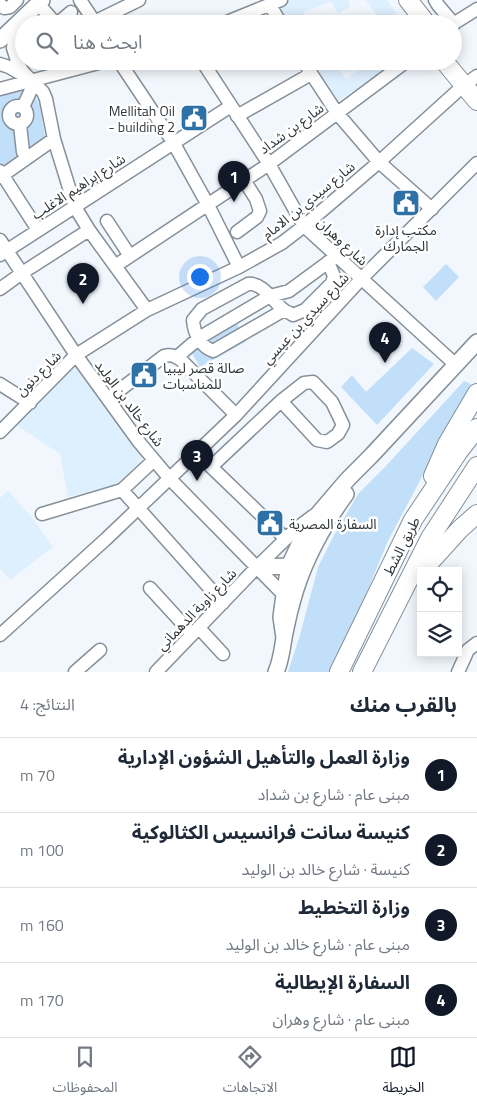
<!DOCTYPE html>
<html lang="ar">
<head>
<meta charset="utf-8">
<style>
  body { margin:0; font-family:"Titillium Web","Noto Sans Arabic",sans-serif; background:#f6f6f7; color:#1f2937; direction:rtl }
  .controls { position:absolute; right:15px; bottom:15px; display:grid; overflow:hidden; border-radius:0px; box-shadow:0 2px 12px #0003 }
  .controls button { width:45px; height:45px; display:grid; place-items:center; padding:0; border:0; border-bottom:1px solid #e0e1e3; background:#fff; color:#1f2937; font:25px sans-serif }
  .you { position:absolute; left:199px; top:276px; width:18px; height:18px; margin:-12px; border:4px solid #fff; border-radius:50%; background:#1a73e8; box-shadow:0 0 0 8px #1a73e833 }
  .badge { display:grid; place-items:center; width:32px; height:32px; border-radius:50%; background:#111827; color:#fff; font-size:16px; font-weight:700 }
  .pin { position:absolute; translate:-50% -41px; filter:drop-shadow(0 1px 2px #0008) }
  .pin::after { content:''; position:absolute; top:26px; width:18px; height:15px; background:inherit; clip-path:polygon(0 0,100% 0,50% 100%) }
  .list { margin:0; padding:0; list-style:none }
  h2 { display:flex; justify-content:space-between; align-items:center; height:65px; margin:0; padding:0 20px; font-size:21px }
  h2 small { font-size:16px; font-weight:400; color:#747a83 }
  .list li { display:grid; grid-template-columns:32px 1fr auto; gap:15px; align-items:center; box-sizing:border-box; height:75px; padding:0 20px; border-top:1px solid #e0e1e3 }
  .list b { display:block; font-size:19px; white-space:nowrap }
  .list p { margin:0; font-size:16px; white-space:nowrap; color:#747a83 }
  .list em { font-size:16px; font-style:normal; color:#747a83 }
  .icon { flex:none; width:28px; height:28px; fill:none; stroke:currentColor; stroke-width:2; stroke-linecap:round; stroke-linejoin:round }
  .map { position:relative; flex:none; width:477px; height:672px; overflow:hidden; direction:ltr }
  .search { position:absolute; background:#fff; box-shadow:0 2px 12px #0003; left:15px; right:15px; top:15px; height:55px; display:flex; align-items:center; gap:12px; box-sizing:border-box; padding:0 18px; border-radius:28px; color:#747a83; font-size:19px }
  .sheet { height:365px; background:#fff }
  nav { display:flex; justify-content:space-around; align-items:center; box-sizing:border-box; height:70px; border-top:1px solid #e0e1e3; background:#fff; font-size:14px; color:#747a83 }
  nav a { display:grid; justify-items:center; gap:2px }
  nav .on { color:#111827 }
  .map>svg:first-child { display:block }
  .built { fill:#deeffe }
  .green { fill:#c2dff9 }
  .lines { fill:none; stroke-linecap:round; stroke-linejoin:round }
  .minor-casing { stroke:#869099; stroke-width:15 }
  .major-casing { stroke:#869099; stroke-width:18 }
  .highway-casing { stroke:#869099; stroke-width:20 }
  .minor { stroke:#fff; stroke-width:12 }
  .major { stroke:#fff; stroke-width:15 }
  .highway { stroke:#fff; stroke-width:18 }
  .labels { text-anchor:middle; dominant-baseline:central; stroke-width:5; stroke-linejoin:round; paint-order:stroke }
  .poi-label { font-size:14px; fill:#313639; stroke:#fff; text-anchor:start }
  .street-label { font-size:14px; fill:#313639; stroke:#fff }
</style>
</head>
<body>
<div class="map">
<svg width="477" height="672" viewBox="0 0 477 672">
  <rect width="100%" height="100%" fill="#f1f7fd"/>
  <path class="built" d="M287,0H348L351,6L338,13L331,2L305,11L303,16L308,24H288L281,13L284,1Z
    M366,0H387L404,24H383Z
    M310,61H334L346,79L374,61H399L335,103Z
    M74,361L142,458L123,482L68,497L60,454L13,423Z
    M8,491L30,515L53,547L10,580L0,569V498Z"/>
  <path class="green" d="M21,90C30,91 36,96 40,105L45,137L1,167L0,165V95Z
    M446,264L459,277L436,301L423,287Z
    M234,319L247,341L200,367L187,345Z
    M412,348L434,364L377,425L341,387L352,375L366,392Z
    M464,381L471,384L387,543L364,599L329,672H288L300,635L318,567L333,537L358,494L385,467Z"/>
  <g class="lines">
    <defs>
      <path id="minor" d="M80,0L96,24
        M435,0L438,5L454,24
        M0,4L4,8L10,7L17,0
        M270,5L281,24
        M42,8L56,24
        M57,24L71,12
        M90,24L139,0
        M222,24L281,0
        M453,24L477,9
        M15,33L13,48L18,64L24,73L43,92L46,99L54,139L75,207L89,230L147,310
        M119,61L173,142L208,205L239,267
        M202,61L269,164L304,226L456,365
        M303,61L337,113L379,162L432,209
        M0,64L9,67L23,75
        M0,89L106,61
        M9 115a9 9 0 1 1 18 0a9 9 0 1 1-18 0Z
        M23,107L30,92
        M237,116L311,74
        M20,125L23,152
        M0,171L38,230
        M0,177L54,139
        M107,221L130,256
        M237,232L257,217L260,211L256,199L244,180
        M0,240L76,355L139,442L170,479L284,595
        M0,255L231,106
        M115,266L269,164L407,61
        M0,289L22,273L89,230
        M284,310L213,351C200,346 194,333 193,320L202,309L248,284C263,282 274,303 285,311C288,312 290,313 293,315L305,310L332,283L334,276L328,262
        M177,357L199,338L270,296L289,291L334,258
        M0,384L30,403
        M108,399L164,356C171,354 175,356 181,360L236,415
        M0,432L76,355L147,310L239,267L282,243L304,226L379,162L463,86L477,76
        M205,461L286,539
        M211,467L281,401L304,383L313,382L332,402L343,425L338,434L327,442L317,440L281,401
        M122,490L223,603
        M42,514L122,490L154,460
        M150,588L192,634
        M199,628L223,654
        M0,635L106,539L236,415L362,278L477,163
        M75,672L100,650
        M156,672L257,567L297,528L313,516
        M458,672L468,650L477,643"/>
      <path id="major" d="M0,40L42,0
        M257,567L289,566L297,564
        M284,638L281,617L284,595L289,566L303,536L312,521L348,479L371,456L477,342
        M276,672C281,661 282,650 284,638C287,622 291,605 296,589C307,555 325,523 346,494"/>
      <path id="highway" d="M408,0L427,24
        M444,61L477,101
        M433,476L447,444L477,393
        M422,571L460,529L477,514
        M339,672L413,520L459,451L477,428
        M362,672L430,538L477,466"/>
    </defs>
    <use href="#minor" class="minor-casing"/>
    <use href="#major" class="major-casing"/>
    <use href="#highway" class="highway-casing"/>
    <use href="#minor" class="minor"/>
    <use href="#major" class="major"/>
    <use href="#highway" class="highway"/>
  </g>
  <defs>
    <symbol id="civic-square" viewBox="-11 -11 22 22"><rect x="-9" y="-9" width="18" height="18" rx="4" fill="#2d71a7" stroke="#fff"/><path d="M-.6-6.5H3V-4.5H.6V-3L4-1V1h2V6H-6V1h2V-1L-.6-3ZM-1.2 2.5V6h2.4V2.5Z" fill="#fff"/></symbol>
  </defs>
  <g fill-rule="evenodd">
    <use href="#civic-square" x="178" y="102" width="32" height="32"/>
    <use href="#civic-square" x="390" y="187" width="32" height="32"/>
    <use href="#civic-square" x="128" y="359" width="32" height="32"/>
    <use href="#civic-square" x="254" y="507" width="32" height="32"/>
  </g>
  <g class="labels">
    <g class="poi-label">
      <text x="175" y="110" text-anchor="end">Mellitah Oil<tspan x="175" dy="16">- building 2</tspan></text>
      <text x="406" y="229" text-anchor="middle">مكتب إدارة<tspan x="406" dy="16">الجمارك</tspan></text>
      <text x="163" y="367">صالة قصر ليبيا<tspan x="163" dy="16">للمناسبات</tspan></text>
      <text x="289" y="523">السفارة المصرية</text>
    </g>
    <g class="street-label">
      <text transform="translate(291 128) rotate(-36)">شارع بن شداد</text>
      <text transform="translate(78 186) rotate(-33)">شارع إبراهيم الاغلب</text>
      <text transform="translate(308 200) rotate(-39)">شارع سيدي بن الامام</text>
      <text transform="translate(343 241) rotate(43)">شارع وهران</text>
      <text transform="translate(305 318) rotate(-47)">شارع سيدي بن عيسي</text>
      <text transform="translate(38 373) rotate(-45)">شارع دنون</text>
      <text transform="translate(130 403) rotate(53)">شارع خالد بن الوليد</text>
      <text transform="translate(401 546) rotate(-63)">طريق الشط</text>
      <text transform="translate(196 609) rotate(-46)">شارع زاوية الدهماني</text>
    </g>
  </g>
</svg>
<div class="controls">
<button><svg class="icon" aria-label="locate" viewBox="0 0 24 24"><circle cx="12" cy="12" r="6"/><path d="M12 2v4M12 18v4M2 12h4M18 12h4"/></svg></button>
<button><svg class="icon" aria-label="layers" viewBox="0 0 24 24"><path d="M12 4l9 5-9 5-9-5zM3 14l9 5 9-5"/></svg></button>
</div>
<div class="you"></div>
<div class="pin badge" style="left:234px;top:202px">1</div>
<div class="pin badge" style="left:83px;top:304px">2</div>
<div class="pin badge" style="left:197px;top:481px">3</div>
<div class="pin badge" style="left:385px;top:363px">4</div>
<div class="search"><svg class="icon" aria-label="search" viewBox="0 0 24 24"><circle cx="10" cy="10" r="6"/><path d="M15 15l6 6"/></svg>ابحث هنا</div>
</div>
<section class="sheet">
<h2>بالقرب منك<small>النتائج: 4</small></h2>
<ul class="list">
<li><span class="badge">1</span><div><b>وزارة العمل والتأهيل الشؤون الإدارية</b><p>مبنى عام · شارع بن شداد</p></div><em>70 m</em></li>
<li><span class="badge">2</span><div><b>كنيسة سانت فرانسيس الكثالوكية</b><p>كنيسة · شارع خالد بن الوليد</p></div><em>100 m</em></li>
<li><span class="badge">3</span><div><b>وزارة التخطيط</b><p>مبنى عام · شارع خالد بن الوليد</p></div><em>160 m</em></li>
<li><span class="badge">4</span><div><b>السفارة الإيطالية</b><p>مبنى عام · شارع وهران</p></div><em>170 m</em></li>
</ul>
</section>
<nav>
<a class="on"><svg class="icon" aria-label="map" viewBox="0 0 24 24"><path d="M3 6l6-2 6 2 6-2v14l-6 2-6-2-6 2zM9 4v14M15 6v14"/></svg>الخريطة</a>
<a><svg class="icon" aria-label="directions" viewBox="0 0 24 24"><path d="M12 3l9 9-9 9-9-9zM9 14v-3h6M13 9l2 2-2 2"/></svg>الاتجاهات</a>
<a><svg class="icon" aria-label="saved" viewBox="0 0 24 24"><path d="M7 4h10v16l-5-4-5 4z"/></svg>المحفوظات</a>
</nav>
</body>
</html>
